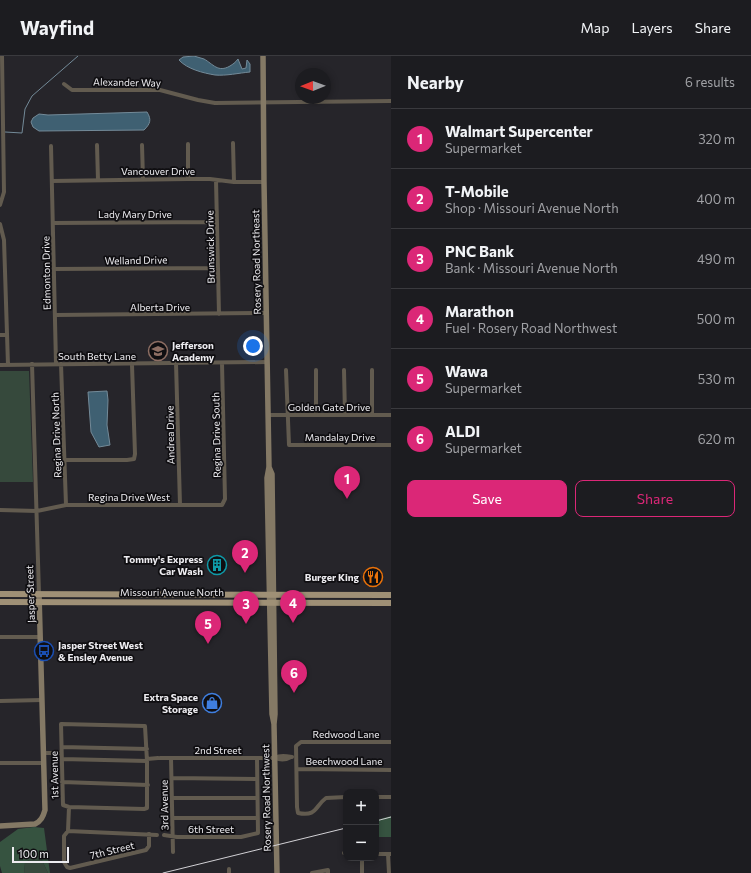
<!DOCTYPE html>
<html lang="en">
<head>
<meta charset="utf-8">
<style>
  body { margin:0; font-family:Commissioner,sans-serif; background:#29292d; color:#f1f3f6 }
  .controls { position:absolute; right:12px; bottom:12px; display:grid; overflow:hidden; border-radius:8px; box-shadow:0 2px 6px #0003 }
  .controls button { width:36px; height:36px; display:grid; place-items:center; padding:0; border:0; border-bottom:1px solid #3a3a3e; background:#1c1c20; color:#f1f3f6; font:20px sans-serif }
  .compass { position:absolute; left:295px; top:12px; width:36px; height:36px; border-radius:50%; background:#1c1c20; box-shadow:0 2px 6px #0003; rotate:269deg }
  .scale { position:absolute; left:12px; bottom:10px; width:57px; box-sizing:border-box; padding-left:4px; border:2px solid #edecf0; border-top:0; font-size:11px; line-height:14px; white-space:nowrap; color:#edecf0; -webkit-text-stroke:3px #0f0e11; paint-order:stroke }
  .you { position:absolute; left:253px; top:290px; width:14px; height:14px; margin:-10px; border:3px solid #fff; border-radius:50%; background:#1a73e8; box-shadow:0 0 0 6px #1a73e833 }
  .badge { display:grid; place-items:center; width:26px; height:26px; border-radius:50%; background:#db2777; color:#fff; font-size:13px; font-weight:700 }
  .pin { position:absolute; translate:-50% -33px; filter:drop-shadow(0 1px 2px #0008) }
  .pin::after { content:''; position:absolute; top:21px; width:14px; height:12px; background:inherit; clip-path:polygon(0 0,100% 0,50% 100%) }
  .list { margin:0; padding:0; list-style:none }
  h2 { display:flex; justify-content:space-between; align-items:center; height:52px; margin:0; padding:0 16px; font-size:17px }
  h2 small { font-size:13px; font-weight:400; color:#a0a1a5 }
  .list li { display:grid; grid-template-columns:26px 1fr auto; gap:12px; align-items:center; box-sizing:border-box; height:60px; padding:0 16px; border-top:1px solid #3a3a3e }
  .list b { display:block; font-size:15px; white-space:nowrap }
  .list p { margin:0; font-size:13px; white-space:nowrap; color:#a0a1a5 }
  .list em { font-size:13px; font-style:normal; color:#a0a1a5 }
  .actions { display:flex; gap:8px; padding:12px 16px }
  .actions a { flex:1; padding:9px 0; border:1px solid #db2777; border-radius:8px; text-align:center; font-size:14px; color:#db2777 }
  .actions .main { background:#db2777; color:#fff }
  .map { position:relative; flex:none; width:391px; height:817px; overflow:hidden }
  header { display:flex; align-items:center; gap:24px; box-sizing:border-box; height:56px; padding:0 20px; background:#1c1c20; border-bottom:1px solid #3a3a3e }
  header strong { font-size:19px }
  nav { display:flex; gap:22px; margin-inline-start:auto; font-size:14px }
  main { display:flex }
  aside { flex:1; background:#1c1c20 }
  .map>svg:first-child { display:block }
  .green { fill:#36493c }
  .forest { fill:#365340 }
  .water { fill:#3f6072; stroke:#738a98 }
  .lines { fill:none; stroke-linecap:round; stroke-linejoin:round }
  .stream { stroke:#738a98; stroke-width:1 }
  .street { stroke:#625b4f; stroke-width:4 }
  .secondary { stroke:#847965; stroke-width:5.5 }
  .primary { stroke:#9f9076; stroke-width:6 }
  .rail { stroke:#d2d1d5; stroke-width:1 }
  .labels { text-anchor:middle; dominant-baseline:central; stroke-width:3.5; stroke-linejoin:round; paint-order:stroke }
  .street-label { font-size:10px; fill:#edecf0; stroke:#0f0e11 }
  .poi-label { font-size:10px; font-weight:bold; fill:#edecf0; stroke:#0f0e11; text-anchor:end }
</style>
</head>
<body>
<header>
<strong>Wayfind</strong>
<nav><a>Map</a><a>Layers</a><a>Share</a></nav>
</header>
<main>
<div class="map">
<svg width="391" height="817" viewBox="0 0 391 817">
  <rect width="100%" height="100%" fill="#26252a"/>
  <path class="green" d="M0,315H29L33,426H0Z
    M40,800L48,817H24L25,807L31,802Z"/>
  <path class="forest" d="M391,760V781H376V764Z
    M34,771L44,772L50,817H48L40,800L31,802L25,807L24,817H2L0,810V786L18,773Z"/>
  <path class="water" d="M194,0C197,1 201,2 204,3C213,8 218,17 230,10C233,8 235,7 238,3L242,13L246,12L247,4L250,8V16C239,17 226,20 215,19C203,17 187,13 179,4L183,1Z
    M147,56C152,64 150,68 144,74L39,75L33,71L31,66L33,62L39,58L48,59Z
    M107,335L108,344L107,369L110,389L99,391L91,376L88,336Z"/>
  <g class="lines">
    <path class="stream" d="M5,76L22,77L25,53L32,40L78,0"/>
    <path class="street" d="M64,28L72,34H160L198,44L215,47L391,45
      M233,87L234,126
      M188,88V123
      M97,89L98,124
      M142,89L143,123
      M51,90L56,308
      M216,124L219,258
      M52,125L188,123H210L234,126H264
      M0,149L4,136L2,0
      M53,167L217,166
      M0,168L4,184L8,309
      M54,213L218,212
      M55,259L266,257
      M0,279H7
      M176,307L180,449
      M32,308L39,538
      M61,308L66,449
      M0,309L267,306
      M286,314L289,389H391
      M316,314V359
      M344,314L345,359
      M372,314V359
      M268,359H391
      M64,404H127L134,403L135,398L132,309
      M0,454L37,455L66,449H222L225,443L222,307
      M0,581H40
      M0,645L42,644
      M61,668L145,670L147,705V752L144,753L69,751L63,749Z
      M62,691L147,693
      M44,697H61
      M160,702H275C280,704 286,704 291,701
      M171,702L173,796
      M275,702C280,699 286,700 292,701
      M62,703L147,705
      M147,703L158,702
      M0,707H44
      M297,713L391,714
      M172,722L257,723
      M62,726L148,729
      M346,741L326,742C315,750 317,761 298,757L297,751L296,690L301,686H391
      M376,741H391
      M172,742H257
      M69,751L68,775L64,780V806L67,811L70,812L146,794L149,790V778
      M173,762H258
      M68,775L157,779
      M164,779L177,781H241L258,777L257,703
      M344,797H346
      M376,798H391
      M388,798L389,817
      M362,802V817
      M229,813V817
      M312,817L328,814V817"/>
    <path class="secondary" d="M263,0L264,126L269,411L267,422L272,658L274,668
      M269,411L272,418L275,658L274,668L277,817
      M0,770L35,768C41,765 43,761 45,754L39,538"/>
    <path class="primary" d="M0,538L391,539
      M0,546L391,547"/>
    <path class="rail" d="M376,765L391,761
      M163,817L346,772"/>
  </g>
  <defs>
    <symbol id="school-ring" viewBox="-11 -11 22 22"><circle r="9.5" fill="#0f0e11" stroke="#8d6e63" stroke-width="1.5"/><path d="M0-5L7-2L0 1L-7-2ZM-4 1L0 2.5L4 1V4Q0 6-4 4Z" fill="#8d6e63"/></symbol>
    <symbol id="building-ring" viewBox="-11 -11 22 22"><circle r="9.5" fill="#0f0e11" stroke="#0f9aa8" stroke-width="1.5"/><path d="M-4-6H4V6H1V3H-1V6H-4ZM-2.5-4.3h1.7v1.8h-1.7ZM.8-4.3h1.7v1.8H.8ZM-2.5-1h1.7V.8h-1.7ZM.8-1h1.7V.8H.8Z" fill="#0f9aa8"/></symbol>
    <symbol id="restaurant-ring" viewBox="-11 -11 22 22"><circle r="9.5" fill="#0f0e11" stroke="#e8710a" stroke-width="1.5"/><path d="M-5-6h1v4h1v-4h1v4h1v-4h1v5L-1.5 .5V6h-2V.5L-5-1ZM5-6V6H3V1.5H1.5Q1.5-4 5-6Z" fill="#e8710a"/></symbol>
    <symbol id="bus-ring" viewBox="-11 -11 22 22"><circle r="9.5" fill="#0f0e11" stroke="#1a4fb4" stroke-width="1.5"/><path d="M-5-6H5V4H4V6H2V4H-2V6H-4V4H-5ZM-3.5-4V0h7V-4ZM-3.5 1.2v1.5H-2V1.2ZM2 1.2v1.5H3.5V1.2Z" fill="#1a4fb4"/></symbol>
    <symbol id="shop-ring" viewBox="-11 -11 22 22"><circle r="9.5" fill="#0f0e11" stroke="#3f7fe0" stroke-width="1.5"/><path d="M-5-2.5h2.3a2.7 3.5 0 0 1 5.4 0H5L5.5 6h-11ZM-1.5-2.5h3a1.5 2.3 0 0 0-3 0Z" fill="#3f7fe0"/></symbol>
  </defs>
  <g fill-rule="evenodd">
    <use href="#school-ring" x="147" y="284" width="22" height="22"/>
    <use href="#building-ring" x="206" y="498" width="22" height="22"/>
    <use href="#restaurant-ring" x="362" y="510" width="22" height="22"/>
    <use href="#bus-ring" x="33" y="584" width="22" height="22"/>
    <use href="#shop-ring" x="201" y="636" width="22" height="22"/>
  </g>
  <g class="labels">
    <g class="street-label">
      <text transform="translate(127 26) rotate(1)">Alexander Way</text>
      <text x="158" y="115">Vancouver Drive</text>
      <text x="135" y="158">Lady Mary Drive</text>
      <text transform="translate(210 191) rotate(-91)">Brunswick Drive</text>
      <text transform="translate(136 204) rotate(-1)">Welland Drive</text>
      <text transform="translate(256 206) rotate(-91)">Rosery Road Northeast</text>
      <text transform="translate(46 217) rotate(-91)">Edmonton Drive</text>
      <text x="160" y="251">Alberta Drive</text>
      <text x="97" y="300">South Betty Lane</text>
      <text x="329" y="351">Golden Gate Drive</text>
      <text transform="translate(56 379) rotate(-92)">Regina Drive North</text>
      <text transform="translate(170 379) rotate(-91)">Andrea Drive</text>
      <text transform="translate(216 379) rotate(-91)">Regina Drive South</text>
      <text x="340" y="381">Mandalay Drive</text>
      <text x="129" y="441">Regina Drive West</text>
      <text x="172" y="536">Missouri Avenue North</text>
      <text transform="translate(30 538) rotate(-92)">Jasper Street</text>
      <text x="346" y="678">Redwood Lane</text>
      <text x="218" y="694">2nd Street</text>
      <text x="344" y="705">Beechwood Lane</text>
      <text transform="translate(54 719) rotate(-91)">1st Avenue</text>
      <text transform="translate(266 742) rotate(-91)">Rosery Road Northwest</text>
      <text transform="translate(164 749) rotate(-91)">3rd Avenue</text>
      <text x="211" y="773">6th Street</text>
      <text transform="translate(112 794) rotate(-14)">7th Street</text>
    </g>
    <g class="poi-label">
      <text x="172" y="289" text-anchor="start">Jefferson<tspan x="172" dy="12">Academy</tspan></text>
      <text x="203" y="503">Tommy's Express<tspan x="203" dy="12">Car Wash</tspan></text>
      <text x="359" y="521">Burger King</text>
      <text x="58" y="589" text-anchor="start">Jasper Street West<tspan x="58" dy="12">&amp; Ensley Avenue</tspan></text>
      <text x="198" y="641">Extra Space<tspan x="198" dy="12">Storage</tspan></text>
    </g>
  </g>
</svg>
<div class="controls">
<button>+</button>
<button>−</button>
</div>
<svg class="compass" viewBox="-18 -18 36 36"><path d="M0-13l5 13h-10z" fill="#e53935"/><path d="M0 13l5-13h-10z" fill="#a0a1a5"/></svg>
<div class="scale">100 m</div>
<div class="you"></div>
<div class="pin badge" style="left:347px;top:443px">1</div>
<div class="pin badge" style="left:245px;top:517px">2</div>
<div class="pin badge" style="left:246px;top:568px">3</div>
<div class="pin badge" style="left:293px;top:567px">4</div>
<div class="pin badge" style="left:208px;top:588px">5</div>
<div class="pin badge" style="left:294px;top:637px">6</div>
</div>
<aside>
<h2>Nearby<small>6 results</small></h2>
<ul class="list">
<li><span class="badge">1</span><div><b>Walmart Supercenter</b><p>Supermarket</p></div><em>320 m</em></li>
<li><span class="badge">2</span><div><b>T-Mobile</b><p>Shop · Missouri Avenue North</p></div><em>400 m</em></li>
<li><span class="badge">3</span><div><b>PNC Bank</b><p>Bank · Missouri Avenue North</p></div><em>490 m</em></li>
<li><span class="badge">4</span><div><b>Marathon</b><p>Fuel · Rosery Road Northwest</p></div><em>500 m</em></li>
<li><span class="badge">5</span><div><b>Wawa</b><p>Supermarket</p></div><em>530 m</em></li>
<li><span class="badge">6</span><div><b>ALDI</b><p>Supermarket</p></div><em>620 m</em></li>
</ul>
<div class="actions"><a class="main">Save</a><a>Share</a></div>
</aside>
</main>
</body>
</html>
